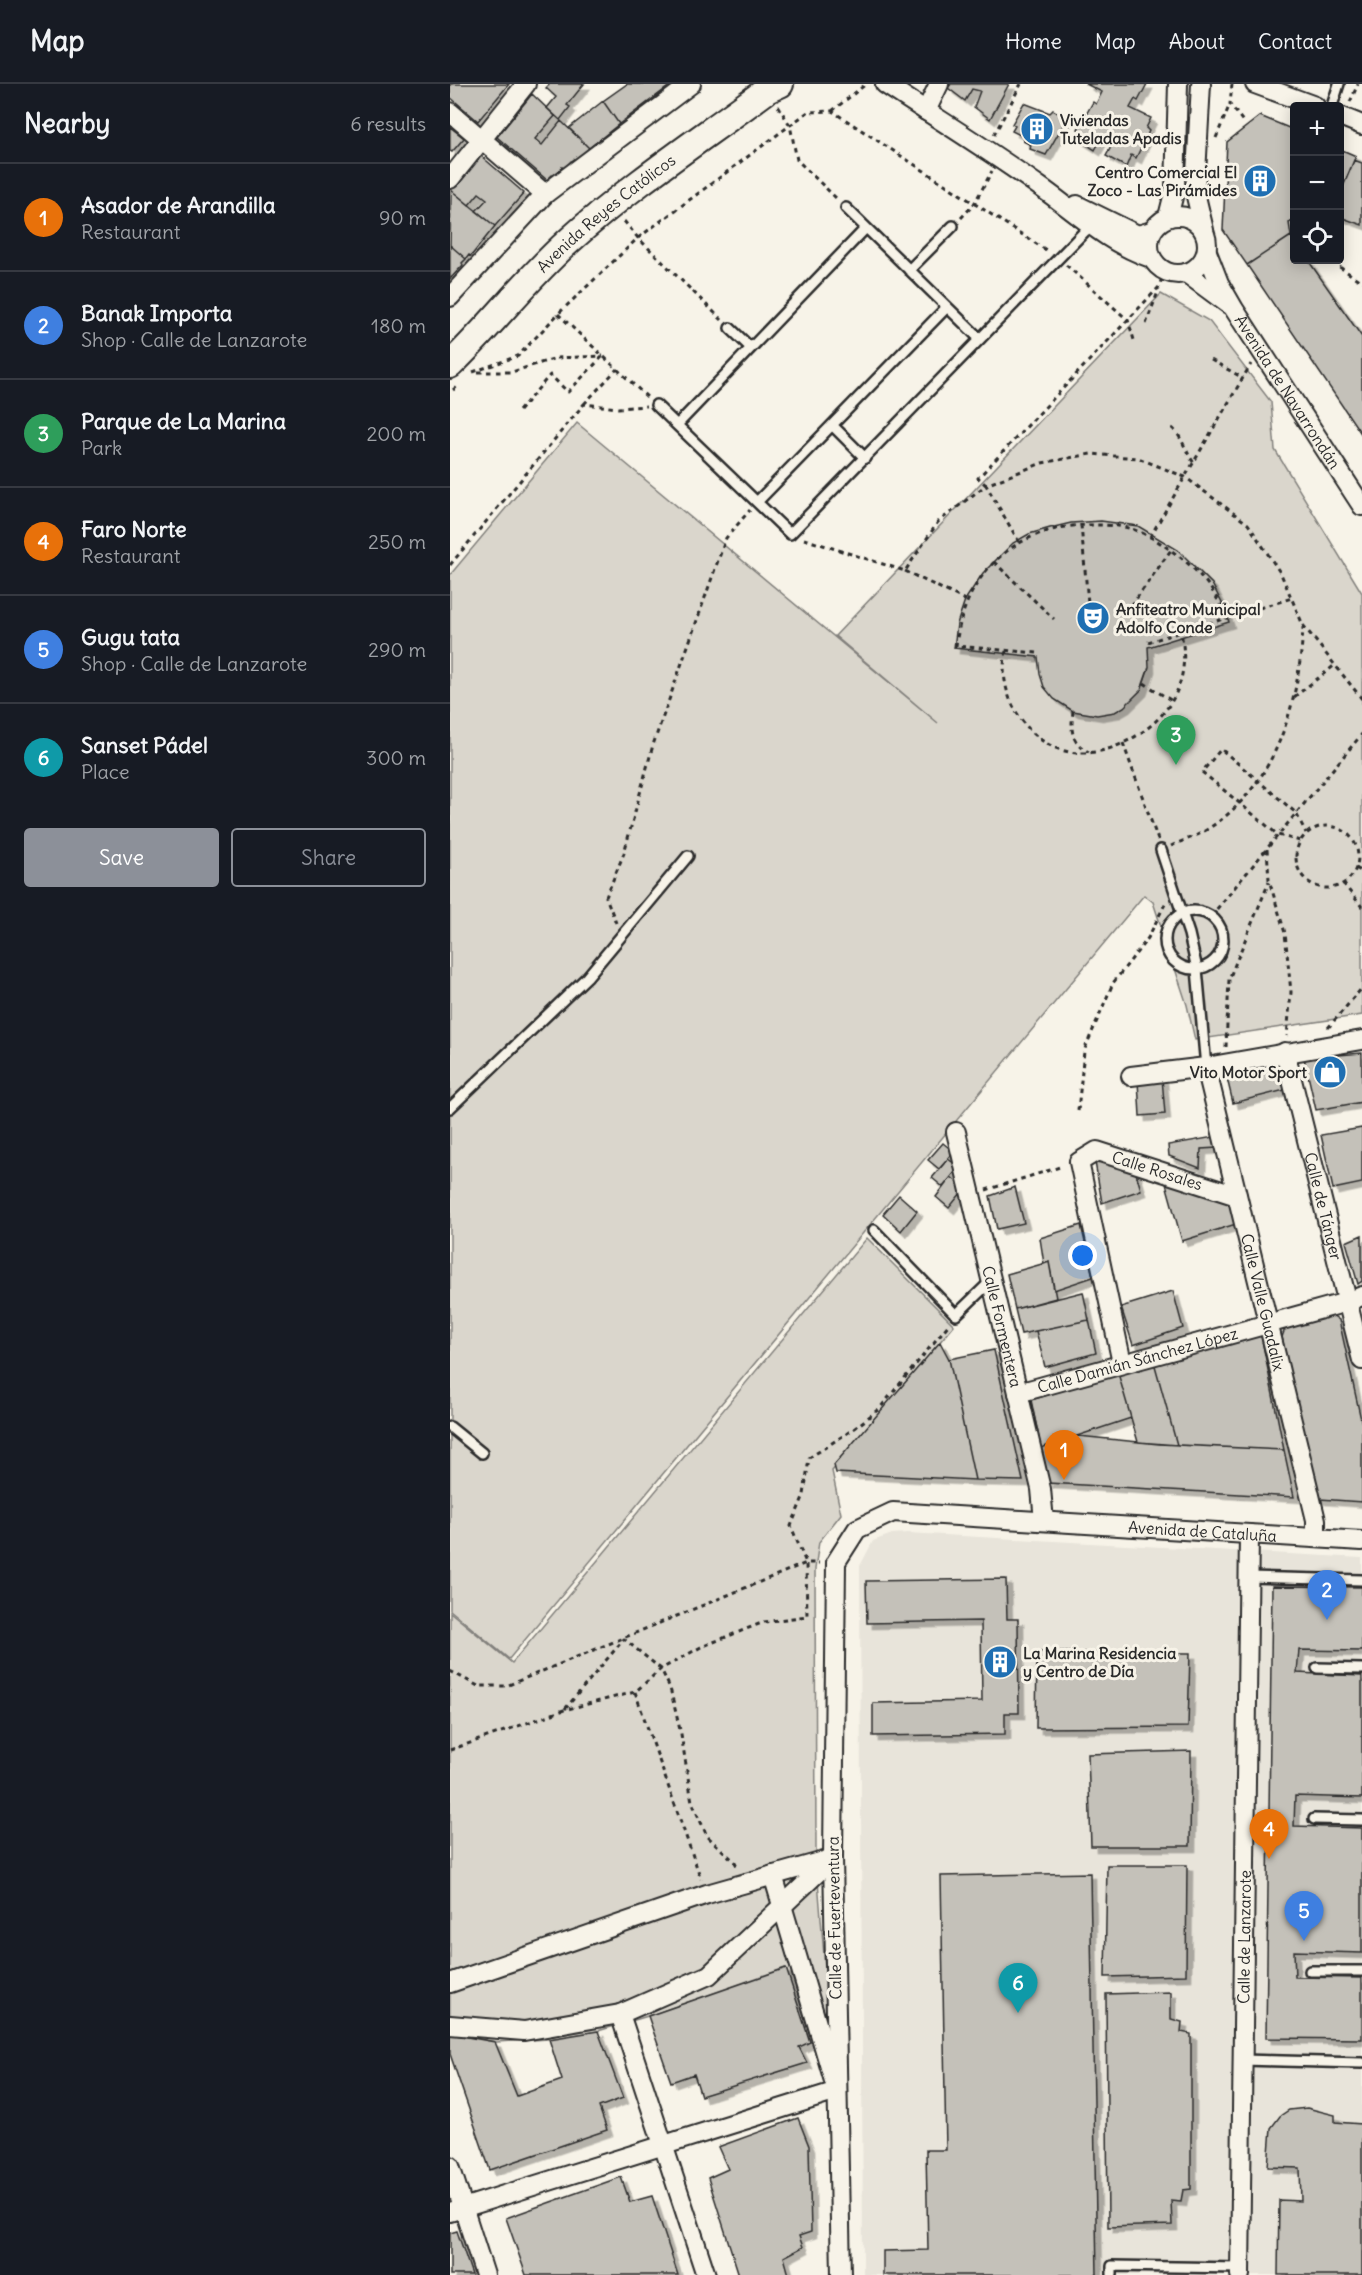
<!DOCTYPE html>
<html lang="en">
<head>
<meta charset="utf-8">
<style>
  body { margin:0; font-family:Delius,sans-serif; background:#20242c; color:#f1f3f6 }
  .controls { position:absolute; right:18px; top:18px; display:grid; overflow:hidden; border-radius:6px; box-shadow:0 3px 15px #0003 }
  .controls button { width:54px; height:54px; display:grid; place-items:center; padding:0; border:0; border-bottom:2px solid #363941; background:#171b24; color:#f1f3f6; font:30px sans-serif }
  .you { position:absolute; left:633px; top:1172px; width:21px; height:21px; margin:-15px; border:4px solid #fff; border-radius:50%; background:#1a73e8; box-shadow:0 0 0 9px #1a73e833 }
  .badge { display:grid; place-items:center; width:39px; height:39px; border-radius:50%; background:#8c9099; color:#fff; font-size:20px; font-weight:700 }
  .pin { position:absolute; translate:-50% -50px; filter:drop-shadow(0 2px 3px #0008) }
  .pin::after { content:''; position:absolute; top:32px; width:21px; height:18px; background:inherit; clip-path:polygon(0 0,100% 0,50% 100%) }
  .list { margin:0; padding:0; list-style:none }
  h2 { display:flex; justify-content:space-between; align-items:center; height:78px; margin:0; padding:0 24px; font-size:26px }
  h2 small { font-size:20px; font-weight:400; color:#9ea1a6 }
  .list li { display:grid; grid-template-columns:39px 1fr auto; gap:18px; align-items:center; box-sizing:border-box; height:108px; padding:0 24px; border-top:2px solid #363941 }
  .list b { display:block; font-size:22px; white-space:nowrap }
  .list p { margin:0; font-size:20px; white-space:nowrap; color:#9ea1a6 }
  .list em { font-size:20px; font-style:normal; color:#9ea1a6 }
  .actions { display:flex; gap:12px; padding:18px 24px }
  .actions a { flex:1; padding:14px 0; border:2px solid #8c9099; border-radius:6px; text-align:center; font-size:21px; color:#8c9099 }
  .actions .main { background:#8c9099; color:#fff }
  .icon { flex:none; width:33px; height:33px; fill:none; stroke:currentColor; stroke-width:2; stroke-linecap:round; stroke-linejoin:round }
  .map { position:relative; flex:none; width:912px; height:2191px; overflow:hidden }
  header { display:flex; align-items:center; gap:36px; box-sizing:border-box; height:84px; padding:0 30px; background:#171b24; border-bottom:2px solid #363941 }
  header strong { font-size:28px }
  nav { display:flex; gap:33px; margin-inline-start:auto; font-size:21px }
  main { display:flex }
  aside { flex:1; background:#171b24 }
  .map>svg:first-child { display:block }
  .built { fill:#e8e4da }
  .green { fill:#dad6cc; stroke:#82807c; stroke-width:1.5 }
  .building { fill:#c4c1b9; stroke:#2b2b2b; stroke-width:1.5; filter:url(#shadow) }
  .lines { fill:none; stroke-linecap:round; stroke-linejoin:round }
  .lane-casing { stroke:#2b2b2b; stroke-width:14 }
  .street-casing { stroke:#2b2b2b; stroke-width:22 }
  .secondary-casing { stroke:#2b2b2b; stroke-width:30 }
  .path { stroke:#2b2b2b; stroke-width:3; stroke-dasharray:4.5 4.5; stroke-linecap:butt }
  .lane { stroke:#f7f3e8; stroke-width:9 }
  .street { stroke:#f7f3e8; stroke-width:18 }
  .secondary { stroke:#f7f3e8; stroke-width:26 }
  .labels { text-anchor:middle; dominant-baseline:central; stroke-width:6; stroke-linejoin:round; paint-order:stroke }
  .poi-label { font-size:16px; font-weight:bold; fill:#2b2b2b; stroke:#f7f3e8; text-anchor:start }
  .street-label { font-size:16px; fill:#2b2b2b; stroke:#f7f3e8 }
</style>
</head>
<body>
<header>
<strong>Map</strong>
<nav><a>Home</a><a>Map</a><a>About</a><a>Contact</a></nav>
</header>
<main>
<aside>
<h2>Nearby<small>6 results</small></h2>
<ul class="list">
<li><span class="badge" style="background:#e8710a">1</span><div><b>Asador de Arandilla</b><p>Restaurant</p></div><em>90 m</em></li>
<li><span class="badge" style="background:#3f7fe0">2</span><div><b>Banak Importa</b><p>Shop · Calle de Lanzarote</p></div><em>180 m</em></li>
<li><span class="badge" style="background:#2e9e5b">3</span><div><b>Parque de La Marina</b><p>Park</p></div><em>200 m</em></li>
<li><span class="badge" style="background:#e8710a">4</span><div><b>Faro Norte</b><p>Restaurant</p></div><em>250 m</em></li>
<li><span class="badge" style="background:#3f7fe0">5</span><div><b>Gugu tata</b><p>Shop · Calle de Lanzarote</p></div><em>290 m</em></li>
<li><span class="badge" style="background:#0f9aa8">6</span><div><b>Sanset Pádel</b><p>Place</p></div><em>300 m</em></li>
</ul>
<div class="actions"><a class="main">Save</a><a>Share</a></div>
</aside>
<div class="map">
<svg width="912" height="2191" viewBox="0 0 912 2191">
  <defs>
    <filter id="shadow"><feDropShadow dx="5.5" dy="5.5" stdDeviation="0" flood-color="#0004"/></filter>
  </defs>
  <rect width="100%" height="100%" fill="#f7f3e8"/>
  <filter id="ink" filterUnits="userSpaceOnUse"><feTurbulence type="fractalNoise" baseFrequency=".0167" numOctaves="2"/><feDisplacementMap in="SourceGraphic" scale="12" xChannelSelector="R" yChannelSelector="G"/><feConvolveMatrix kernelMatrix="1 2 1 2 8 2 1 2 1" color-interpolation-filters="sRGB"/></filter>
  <g filter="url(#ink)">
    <path class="built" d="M458,1449L912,1474V2191H413L410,1482L423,1457L442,1450Z"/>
    <path class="green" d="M711,210L759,237L821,318L825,366L912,509V931L745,956L737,921L703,818L694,811L59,1575L0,1526V491L127,339L488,639L385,552Z
      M417,1154L504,1241L382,1387L391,1430L369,1458L365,1485L366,1771L380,1948L360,1958L335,1884L198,1932L148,1947L99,1955L46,1958L0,1950V1528L62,1579Z"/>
    <path class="building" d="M0,0H59L28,37L0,13Z
      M100,0H134L117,21L120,23L110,36L97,24L106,13L96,4Z
      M177,0H222L169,40L153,17Z
      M501,0H559L540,35L524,23L530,7L522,5L515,17L498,4Z
      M636,0H697L688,17L685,15L680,24L701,34L696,44L699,47L686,74L681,71L676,83L656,72L662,61L651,55L645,66L628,55L634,47L628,45L643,18L646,20L652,8Z
      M82,10L105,32L85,55L92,61L111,37L139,64L124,78L121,77L114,85L112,83L105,92L102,91L97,96L47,53Z
      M153,17L169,40L139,64L119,44Z
      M574,19L600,29L603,26L617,34L596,71L580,65L581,61L573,57L574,53L562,47L565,42L562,40Z
      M810,32L844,46V136L839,139L841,152L797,181L773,146L777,58Z
      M0,43L14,54L2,68L0,67Z
      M890,65L906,72L890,110Z
      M30,71L74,109L45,142L26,127L37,115L29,109L19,121L1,106Z
      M904,76L912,79V141L890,133V110Z
      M1,106L45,142L21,172L19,171L16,175L0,161Z
      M841,152L844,157V176H858L912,253V351L797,181Z
      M0,161L16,175L12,179L13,181L0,195Z
      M651,437L688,442L728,466L762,500L774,523L779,538L698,563L699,583L691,606L674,623L665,628L647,631L623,627L604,615L594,603L590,590L588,573L504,564L507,540L515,516L533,489L563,459L579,450L600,444L621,439Z
      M912,969V1018L866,1026L854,974Z
      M828,976L835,1006L783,1019L776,990L780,984Z
      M712,994L715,1030L690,1032L688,997Z
      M912,1044V1099L883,1105L871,1051Z
      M764,1053L767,1064L751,1065L750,1084L719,1072L718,1061Z
      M493,1059L504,1068L489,1085L478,1076Z
      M654,1074L685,1086L691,1106L652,1119L645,1078Z
      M498,1075L509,1083L493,1103L482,1094Z
      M501,1093L515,1104L499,1124L486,1113Z
      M715,1096L780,1117L786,1140L732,1157Z
      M565,1103L574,1139L547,1145L540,1112Z
      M449,1111L467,1127L451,1147L433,1130Z
      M631,1141L643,1193L604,1206L599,1178L594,1180L590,1154Z
      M912,1151V1197L908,1200L896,1158Z
      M599,1178L606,1214L565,1225L557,1190Z
      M723,1207L733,1244L683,1261L671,1223Z
      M633,1208L639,1236L571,1250L565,1225Z
      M882,1231L889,1236L912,1340V1418L870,1415L866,1412L832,1253L836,1242Z
      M639,1236L646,1269L595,1283L586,1247Z
      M811,1251L834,1366L727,1361L704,1278Z
      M490,1258L499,1275L525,1396L386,1389L384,1381Z
      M544,1266L573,1397L525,1396L499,1275Z
      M704,1278L727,1361L688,1358L668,1289Z
      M668,1289L681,1334L591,1364L581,1316Z
      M628,1352L709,1360L834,1366L844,1413L598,1399L591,1364Z
      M556,1495L557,1535H568L569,1629H555V1650L423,1652V1619L532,1617L531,1537L417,1539L416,1497Z
      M822,1502L912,1503V1567L849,1566L847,1589L912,1592V1714L845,1712L844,1742L912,1744V1869L844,1867L845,1893L912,1894V1955L816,1954Z
      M587,1568L740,1569L738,1643L586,1644Z
      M741,1667L740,1762H641L638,1670Z
      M657,1781H737L736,1891L655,1893Z
      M640,1789L647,2191H433V2167L478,2166L476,2066H496L491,1792Z
      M336,1884L360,1958L349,1963L357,1979L251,2012L244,1990L221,1998L198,1932Z
      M721,1908V1935L732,1938L731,1948L741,1950V2105L733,2106L731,2117L721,2116L722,2141L658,2143L656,1910Z
      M148,1947L173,2014L149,2023L157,2046L40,2086L0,1970V1950L45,1958L67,2012L112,1996L99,1955Z
      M857,2024L885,2031V2038L912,2040V2191H828L829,2116L851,2117L850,2084L818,2083L821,2044L830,2032L839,2026Z
      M348,2034L359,2062L361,2148L349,2152L353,2163L334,2173L339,2191H289L258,2094L278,2085L268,2063Z
      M171,2093L180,2118L202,2112L228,2191H76L56,2134Z
      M7,2147L22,2191H0V2149Z"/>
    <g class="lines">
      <defs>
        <path id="lane" d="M882,22L889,0
          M396,124L530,255
          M459,186L503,142
          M280,244L301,264
          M206,321L340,450L640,142
          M227,341L416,144
          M382,341L415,374
          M307,418L497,223
          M711,766L739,850L747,885L756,983
          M715 856a29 29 0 1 1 58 0a29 29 0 1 1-58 0Z
          M0,1024L137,893L238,772
          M424,1146L506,1231L541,1197
          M0,1343L32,1369
          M798,1493L912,1496
          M867,1584L912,1585
          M864,1735L912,1736
          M860,1887H912
          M793,1976L912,1979
          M662,2191V2182L790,2184"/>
        <g id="street">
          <path d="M435,0C486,34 539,66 589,102C626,128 657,159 701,174"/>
          <path d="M751,0L745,108L754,146"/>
          <path d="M805,0L865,22"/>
          <path d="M476,27L489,0"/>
          <path d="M0,28L95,110"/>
          <path d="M890,32L912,41"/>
          <path d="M0,95L76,0"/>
          <path d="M627,121L688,151L702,147"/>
          <circle cx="728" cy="161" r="29"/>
          <path d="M718,133L725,105L728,0"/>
          <path id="s1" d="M757,168L769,199L784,225L912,422"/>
          <path d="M736,189L778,220"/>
          <path d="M0,213L95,110L241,0"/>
          <path id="s2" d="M835,968L912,1276"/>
          <path id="s3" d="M756,983L866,1436V1454"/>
          <path d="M681,992L756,983L912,956"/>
          <path id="s4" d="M506,1048L591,1405L594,1437"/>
          <path id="s5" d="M672,1279L629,1078L647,1067L787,1112"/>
          <path id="s6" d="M568,1309L897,1218L912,1212"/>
          <path d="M0,1899L257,1810L381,1775"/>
          <path d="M170,1930L256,2191"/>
          <path d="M0,1941L74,1947L170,1930L259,1891L383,1774"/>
          <path d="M0,2082L35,2191"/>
          <path d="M0,2128L387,2007L323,1791"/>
          <path id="s7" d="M391,2191L383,1774L386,1478L407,1445L443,1428L912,1457"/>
          <path id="s8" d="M790,2191L799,1450"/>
        </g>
        <g id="secondary">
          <path id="s9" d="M0,281C42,241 77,194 120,156C181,101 251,55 317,6L330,0"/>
        </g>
      </defs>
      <use href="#lane" class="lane-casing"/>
      <use href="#street" class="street-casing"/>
      <use href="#secondary" class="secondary-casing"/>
      <path class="path" d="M782,0L780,20L794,39
        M900,18L908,0
        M328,22L340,41L347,76L388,116
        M382,27L416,0
        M544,51L571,0
        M766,54L780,20
        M511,134L524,120L542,87
        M174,137L188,154L272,236
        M884,176L888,182L912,198
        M616,181L678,236L684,256
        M108,230L197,313
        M696,240L709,205
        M761,276L793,294
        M23,288L68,272L108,230L188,154L358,28L382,27L599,168
        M28,288H62L106,274L153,272
        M3,306L9,301
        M134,320L167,285
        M69,327L100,291L118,308L152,273
        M722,344C732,352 735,367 744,379
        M631,441L638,519
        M700,453L801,280
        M354,455L455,487L488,438L536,401L528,394L709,203L714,187
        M569,458L536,401L592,379L641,370L688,374L735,393L798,440L831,490L853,541L912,615
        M544,478L604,535
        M0,481L134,320L168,324L196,322
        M455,487L517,517
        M676,529L721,466
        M698,558L842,514
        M556,567C551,590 556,613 569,632C592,667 626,677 664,663C714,643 743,603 731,549
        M587,569L506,562C514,487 568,441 642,441C657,441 673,441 687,447C701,452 714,461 726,470C748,486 767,508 776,534
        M694,599L722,617
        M844,613L885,581
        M623,627C621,646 620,658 639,668
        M673,659L708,756
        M846 773a31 31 0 1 1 62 0a31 31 0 1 1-62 0Z
        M850,757L828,751L752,688L771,665L846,729L856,749
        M721,762C731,757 742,754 751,749C825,707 849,622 853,543
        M817,765L819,796L835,849L841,908L837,952
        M906,784L912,788
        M893,799L912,823
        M761,832L912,650
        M166,839L156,813L174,769L203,661L276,454L300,426
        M878,944L912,904
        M776,963L779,895L819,798
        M628,1027L634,967L663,899L698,854L716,818
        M536,1106L613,1082
        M0,1587L28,1602H56L356,1479H369
        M185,1608L251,1795
        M115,1625L174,1555L211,1585L220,1604L231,1650L242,1718L257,1752L285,1778L288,1784
        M0,1666L114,1626L185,1608L211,1585L251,1563L314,1538L357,1532L356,1479L341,1442L354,1411L359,1374L405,1344L430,1324L499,1240"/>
      <use href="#lane" class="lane"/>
      <use href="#street" class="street"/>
      <use href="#secondary" class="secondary"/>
    </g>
  </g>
  <defs>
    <symbol id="building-disc" viewBox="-11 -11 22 22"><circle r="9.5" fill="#1f6fb2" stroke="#f7f3e8"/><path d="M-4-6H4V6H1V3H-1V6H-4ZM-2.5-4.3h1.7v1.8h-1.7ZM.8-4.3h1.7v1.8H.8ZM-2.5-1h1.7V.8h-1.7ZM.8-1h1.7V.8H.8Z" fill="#fff"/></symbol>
    <symbol id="theatre-disc" viewBox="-11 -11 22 22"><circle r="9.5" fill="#1f6fb2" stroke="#f7f3e8"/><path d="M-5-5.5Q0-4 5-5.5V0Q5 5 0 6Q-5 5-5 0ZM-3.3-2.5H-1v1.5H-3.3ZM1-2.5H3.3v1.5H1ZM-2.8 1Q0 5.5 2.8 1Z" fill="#fff"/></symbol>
    <symbol id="shop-disc" viewBox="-11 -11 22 22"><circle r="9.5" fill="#1f6fb2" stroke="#f7f3e8"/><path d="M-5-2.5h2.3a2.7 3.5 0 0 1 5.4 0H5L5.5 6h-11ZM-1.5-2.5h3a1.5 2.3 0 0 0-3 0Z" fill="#fff"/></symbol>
  </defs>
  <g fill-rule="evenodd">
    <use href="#building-disc" x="568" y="26" width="38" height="38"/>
    <use href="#building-disc" x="791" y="78" width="38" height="38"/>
    <use href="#theatre-disc" x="624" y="515" width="38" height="38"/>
    <use href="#shop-disc" x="861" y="969" width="38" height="38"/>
    <use href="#building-disc" x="531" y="1559" width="38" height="38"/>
  </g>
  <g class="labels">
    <g class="poi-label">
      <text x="610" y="36">Viviendas<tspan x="610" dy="18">Tuteladas Apadis</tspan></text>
      <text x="787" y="88" text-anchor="end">Centro Comercial El<tspan x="787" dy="18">Zoco - Las Pirámides</tspan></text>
      <text x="666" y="525">Anfiteatro Municipal<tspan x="666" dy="18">Adolfo Conde</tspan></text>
      <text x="857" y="988" text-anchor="end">Vito Motor Sport</text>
      <text x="573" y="1569">La Marina Residencia<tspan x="573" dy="18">y Centro de Día</tspan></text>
    </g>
    <g class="street-label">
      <text stroke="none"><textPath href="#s9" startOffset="218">Avenida Reyes Católicos</textPath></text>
      <text stroke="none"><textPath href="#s1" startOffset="162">Avenida de Navarrondán</textPath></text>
      <text stroke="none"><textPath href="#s5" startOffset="290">Calle Rosales</textPath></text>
      <text stroke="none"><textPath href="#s2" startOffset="159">Calle de Tánger</textPath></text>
      <text stroke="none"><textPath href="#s3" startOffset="242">Calle Valle Guadalix</textPath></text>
      <text stroke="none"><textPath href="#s4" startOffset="200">Calle Formentera</textPath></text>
      <text stroke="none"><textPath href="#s6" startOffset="124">Calle Damián Sánchez López</textPath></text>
      <text stroke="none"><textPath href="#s7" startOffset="1102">Avenida de Cataluña</textPath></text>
      <text transform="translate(384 1834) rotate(-91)">Calle de Fuerteventura</text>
      <text stroke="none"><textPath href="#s8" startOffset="338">Calle de Lanzarote</textPath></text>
    </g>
  </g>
</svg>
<div class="controls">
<button>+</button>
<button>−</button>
<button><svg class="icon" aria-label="locate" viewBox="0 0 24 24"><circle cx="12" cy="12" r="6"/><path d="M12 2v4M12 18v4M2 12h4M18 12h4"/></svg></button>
</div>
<div class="you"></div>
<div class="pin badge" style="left:614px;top:1396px;background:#e8710a">1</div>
<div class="pin badge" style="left:877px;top:1536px;background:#3f7fe0">2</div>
<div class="pin badge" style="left:726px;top:681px;background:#2e9e5b">3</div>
<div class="pin badge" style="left:819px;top:1775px;background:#e8710a">4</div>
<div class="pin badge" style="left:854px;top:1857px;background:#3f7fe0">5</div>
<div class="pin badge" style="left:568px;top:1929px;background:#0f9aa8">6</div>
</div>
</main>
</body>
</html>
